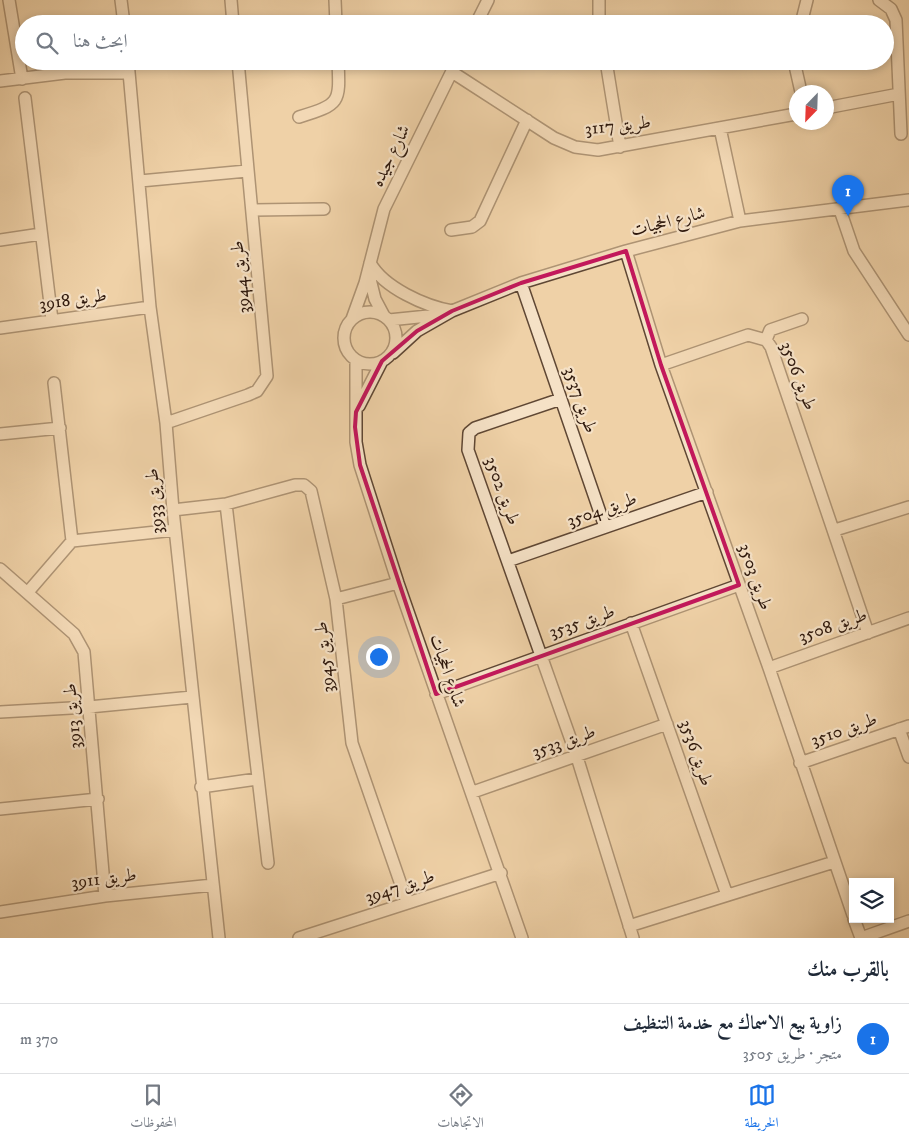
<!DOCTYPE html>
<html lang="ar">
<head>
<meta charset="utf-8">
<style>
  body { margin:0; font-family:"IM FELL DW Pica",Amiri,serif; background:#f2f2f3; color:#1f2937; direction:rtl }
  .controls { position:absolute; right:15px; bottom:15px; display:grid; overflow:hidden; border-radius:0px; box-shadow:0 2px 8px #0003 }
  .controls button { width:45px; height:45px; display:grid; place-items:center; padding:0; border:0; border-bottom:1px solid #e0e1e3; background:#fff; color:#1f2937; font:25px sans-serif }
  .compass { position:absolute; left:789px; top:85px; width:45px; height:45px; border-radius:50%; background:#fff; box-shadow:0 2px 8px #0003; rotate:203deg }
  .you { position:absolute; left:378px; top:656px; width:18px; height:18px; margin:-12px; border:4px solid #fff; border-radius:50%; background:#1a73e8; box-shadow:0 0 0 8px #1a73e833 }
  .badge { display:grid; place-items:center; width:32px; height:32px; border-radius:50%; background:#1a73e8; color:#fff; font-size:16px; font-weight:700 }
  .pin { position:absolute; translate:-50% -41px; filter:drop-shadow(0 1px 2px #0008) }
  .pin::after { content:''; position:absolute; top:26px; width:18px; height:15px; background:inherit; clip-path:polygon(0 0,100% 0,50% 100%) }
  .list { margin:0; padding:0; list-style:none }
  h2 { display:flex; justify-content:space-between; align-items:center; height:65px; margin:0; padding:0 20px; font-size:21px }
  h2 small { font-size:16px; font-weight:400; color:#747a83 }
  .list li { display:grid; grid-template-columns:32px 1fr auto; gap:15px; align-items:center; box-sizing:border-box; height:70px; padding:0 20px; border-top:1px solid #e0e1e3 }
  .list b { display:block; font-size:19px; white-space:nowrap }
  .list p { margin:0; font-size:16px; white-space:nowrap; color:#747a83 }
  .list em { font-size:16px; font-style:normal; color:#747a83 }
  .icon { flex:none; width:28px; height:28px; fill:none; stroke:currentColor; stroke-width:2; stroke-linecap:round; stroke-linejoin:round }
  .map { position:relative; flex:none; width:909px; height:938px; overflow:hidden; direction:ltr }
  .search { position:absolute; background:#fff; box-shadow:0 2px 8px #0003; left:15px; right:15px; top:15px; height:55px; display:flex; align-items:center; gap:12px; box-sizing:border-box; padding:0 18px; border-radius:28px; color:#747a83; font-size:19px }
  .sheet { height:135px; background:#fff }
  nav { display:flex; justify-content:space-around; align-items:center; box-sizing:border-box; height:70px; border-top:1px solid #e0e1e3; background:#fff; font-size:14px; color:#747a83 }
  nav a { display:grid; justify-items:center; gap:2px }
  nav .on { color:#1a73e8 }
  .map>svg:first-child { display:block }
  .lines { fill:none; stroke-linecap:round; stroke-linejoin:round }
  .minor-casing { stroke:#5f4734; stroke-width:14 }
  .minor { stroke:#f5e1c6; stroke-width:11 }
  .marked { fill:none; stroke:#c2185b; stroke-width:4; stroke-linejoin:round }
  .labels { text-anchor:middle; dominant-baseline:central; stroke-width:4.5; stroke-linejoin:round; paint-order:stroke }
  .street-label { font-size:18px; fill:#2f190d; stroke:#f5e1c6 }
</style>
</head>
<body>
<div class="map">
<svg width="909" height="938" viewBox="0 0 909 938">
  <rect width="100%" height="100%" fill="#efd1a7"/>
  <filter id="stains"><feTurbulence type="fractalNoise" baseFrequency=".004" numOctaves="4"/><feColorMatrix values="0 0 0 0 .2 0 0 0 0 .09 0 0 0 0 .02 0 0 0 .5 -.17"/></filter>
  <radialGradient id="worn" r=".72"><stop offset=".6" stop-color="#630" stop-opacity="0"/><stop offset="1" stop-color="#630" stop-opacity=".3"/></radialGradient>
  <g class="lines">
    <defs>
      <path id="minor" d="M9,0L22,79
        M121,0L124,24
        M231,0L233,24
        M335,0L336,24
        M599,0V24
        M879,0L891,9L896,20L901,134
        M803,16L807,0
        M476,24L488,0
        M128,61L150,307L166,423L173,510L219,938
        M606,61L620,147
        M794,61L801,92
        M78,69L104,61
        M452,72L554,138L575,147L598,150L796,114
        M0,81L65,73H129
        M25,98L52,320
        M826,108L899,94
        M299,117C340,104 340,104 338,61
        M720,128L740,221
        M140,181L247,171
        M252,210L324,209
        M840,210L854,251L909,335
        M451,230L472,227L480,221L527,120
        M0,240L41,234
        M626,251L661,365L769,668L853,915
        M370,263C384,288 425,306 452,311
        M369,275L375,299L384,316
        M521,283L605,527
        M344 338a26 26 0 1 1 52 0a26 26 0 1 1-52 0Z
        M352,319L365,283L384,209L457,61
        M389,320L438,315
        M0,328L150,307
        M766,340L770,330L802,319
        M393,353L417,331L452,311L521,283L626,251L740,221L909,200
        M356,360V442L360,465L398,583L522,938
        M661,365L748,335L766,340L771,347L868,633
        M54,383L72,541
        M561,399L475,428L469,433L468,450L577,757L633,938
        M359,406L382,361
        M166,423L248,395L257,391L267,376L238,61
        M0,434L60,428
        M226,504L268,863
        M173,510L226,504L295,485H304L311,491L336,599L352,743L407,902
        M835,530L909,507
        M508,561L707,492
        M0,569L74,634L84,652L105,896
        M28,592L72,541L175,530
        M336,599L398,583
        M631,623L727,895
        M769,668L909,618
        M436,694L739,585
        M0,712L89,707L192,697
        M899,729L909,757
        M800,763L909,726
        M201,787L257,779
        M473,792L667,724
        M0,809L98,799
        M0,912L105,896L213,885
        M854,919L861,938
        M629,926L834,862
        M299,938L501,873
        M861,938L909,921"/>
    </defs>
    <use href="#minor" class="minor-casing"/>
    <use href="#minor" class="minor"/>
  </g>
  <path d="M0 0H909V938H0ZM626,251L661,365L739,585L436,694L360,465L355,427L356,412L382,361L417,331L452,311L521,283Z" fill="#efd1a7" fill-opacity=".55" fill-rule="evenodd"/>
  <path class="marked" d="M626,251L661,365L739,585L436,694L360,465L355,427L356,412L382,361L417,331L452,311L521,283Z"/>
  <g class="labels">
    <g class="street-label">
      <text transform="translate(618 126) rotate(-6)">طريق 3117</text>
      <text transform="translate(391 156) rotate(-64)">شارع جيده</text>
      <text transform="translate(668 222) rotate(-14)">شارع الحجيات</text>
      <text transform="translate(241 277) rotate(-96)">طريق 3944</text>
      <text transform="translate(73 300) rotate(-8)">طريق 3918</text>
      <text transform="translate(798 376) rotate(69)">طريق 3506</text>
      <text transform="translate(580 400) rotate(71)">طريق 3537</text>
      <text transform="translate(502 491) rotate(70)">طريق 3502</text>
      <text transform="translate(155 501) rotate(-95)">طريق 3933</text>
      <text transform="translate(602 510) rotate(-19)">طريق 3504</text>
      <text transform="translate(755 577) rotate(71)">طريق 3503</text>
      <text transform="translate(582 622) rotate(-19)">طريق 3535</text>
      <text transform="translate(833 626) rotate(-19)">طريق 3508</text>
      <text transform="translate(325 657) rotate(-96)">طريق 3945</text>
      <text transform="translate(447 671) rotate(71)">شارع الحجيات</text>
      <text transform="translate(73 716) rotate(-95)">طريق 3913</text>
      <text transform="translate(844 730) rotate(-19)">طريق 3510</text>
      <text transform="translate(564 742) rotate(-19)">طريق 3533</text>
      <text transform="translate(696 753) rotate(71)">طريق 3536</text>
      <text transform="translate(104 879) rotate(-7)">طريق 3911</text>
      <text transform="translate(400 887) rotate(-18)">طريق 3947</text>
    </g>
  </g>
  <rect width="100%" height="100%" filter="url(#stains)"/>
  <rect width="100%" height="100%" fill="url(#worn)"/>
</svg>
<div class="controls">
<button><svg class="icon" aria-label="layers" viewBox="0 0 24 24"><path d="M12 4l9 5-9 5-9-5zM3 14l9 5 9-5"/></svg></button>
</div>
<svg class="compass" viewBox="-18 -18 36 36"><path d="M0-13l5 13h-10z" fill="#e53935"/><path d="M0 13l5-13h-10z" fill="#747a83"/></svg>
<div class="you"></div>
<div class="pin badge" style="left:848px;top:216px">1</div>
<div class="search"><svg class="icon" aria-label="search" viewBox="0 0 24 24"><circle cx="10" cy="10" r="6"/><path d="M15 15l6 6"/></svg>ابحث هنا</div>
</div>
<section class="sheet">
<h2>بالقرب منك<small></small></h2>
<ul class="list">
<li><span class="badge">1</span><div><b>زاوية بيع الاسماك مع خدمة التنظيف</b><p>متجر · طريق 3505</p></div><em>370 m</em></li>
</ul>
</section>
<nav>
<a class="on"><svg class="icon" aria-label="map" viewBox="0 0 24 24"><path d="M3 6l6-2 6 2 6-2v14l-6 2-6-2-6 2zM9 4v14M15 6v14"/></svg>الخريطة</a>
<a><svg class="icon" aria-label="directions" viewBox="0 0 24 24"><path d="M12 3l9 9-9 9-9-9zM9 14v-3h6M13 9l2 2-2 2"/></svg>الاتجاهات</a>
<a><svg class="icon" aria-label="saved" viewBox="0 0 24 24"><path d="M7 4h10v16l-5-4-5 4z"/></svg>المحفوظات</a>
</nav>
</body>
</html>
